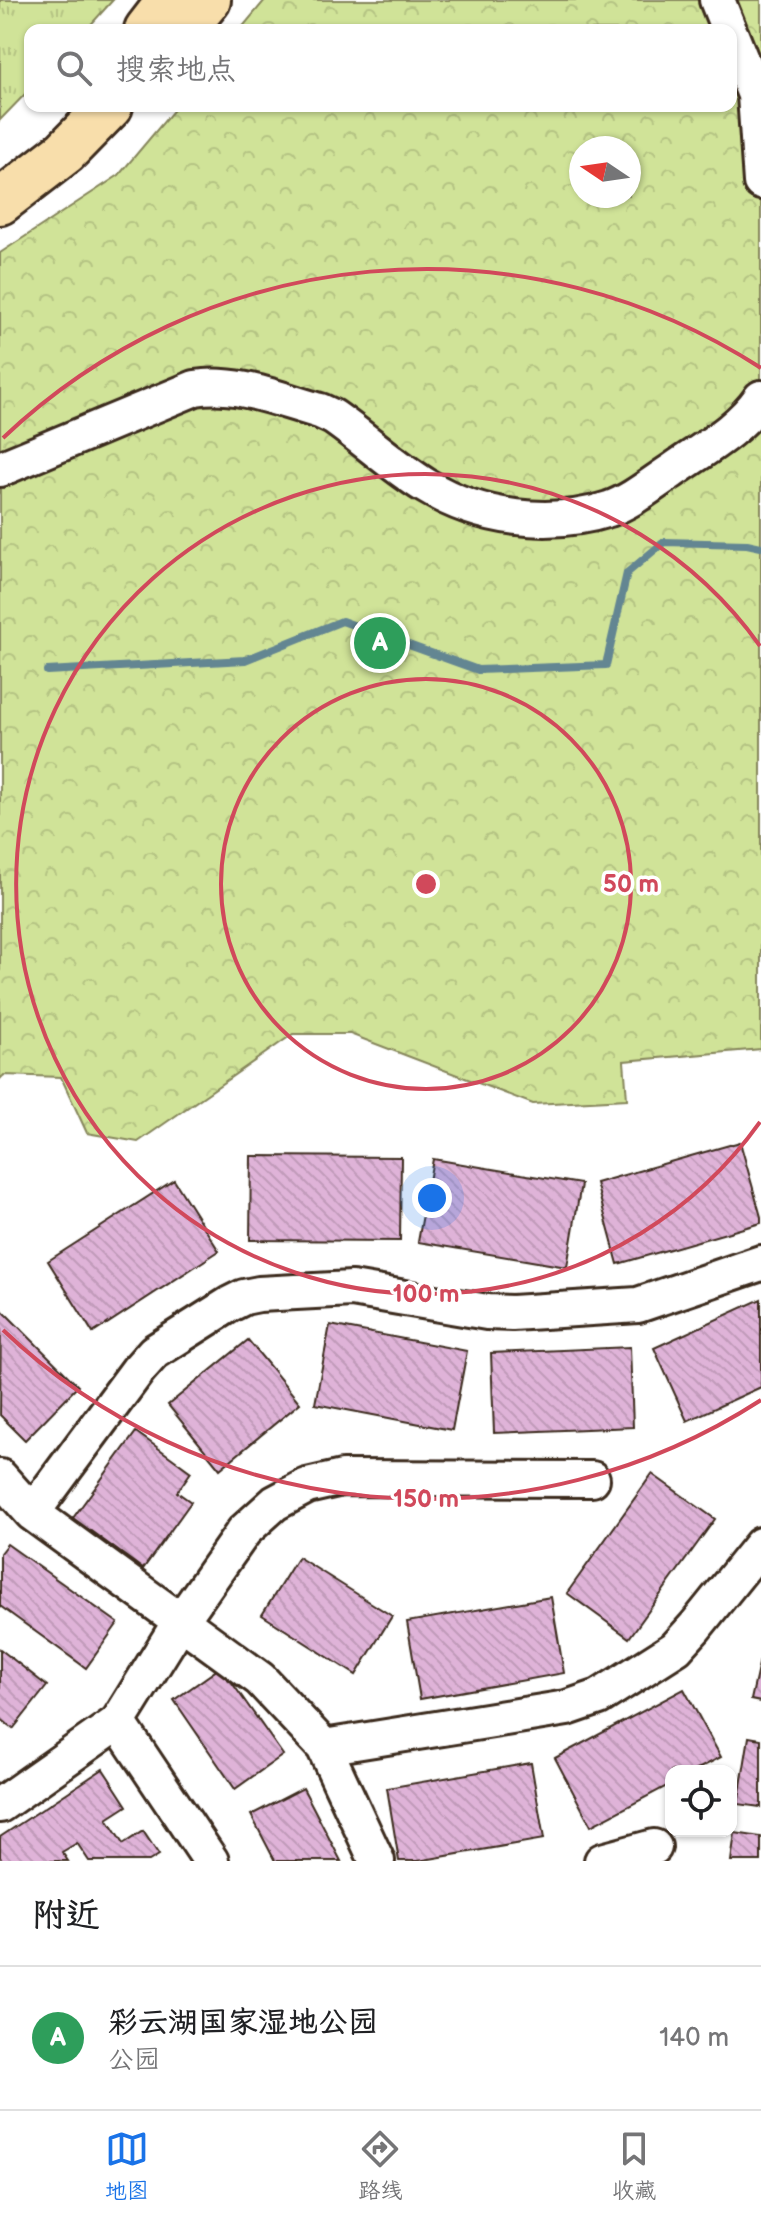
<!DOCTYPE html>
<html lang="zh">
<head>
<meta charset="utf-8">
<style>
  body { margin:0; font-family:"Balsamiq Sans","LXGW WenKai TC",sans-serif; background:#f2f2f2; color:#202124 }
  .controls { position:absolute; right:24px; bottom:24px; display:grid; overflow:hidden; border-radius:16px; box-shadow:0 2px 6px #0004 }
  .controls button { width:72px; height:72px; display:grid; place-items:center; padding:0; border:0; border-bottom:2px solid #e0e0e0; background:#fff; color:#202124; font:40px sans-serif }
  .compass { position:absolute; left:569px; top:136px; width:72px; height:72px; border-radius:50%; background:#fff; box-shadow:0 2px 6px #0004; rotate:283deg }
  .you { position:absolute; left:432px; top:1198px; width:28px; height:28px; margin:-20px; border:6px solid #fff; border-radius:50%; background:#1a73e8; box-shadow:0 0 0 12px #1a73e833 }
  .badge { display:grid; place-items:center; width:52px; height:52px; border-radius:50%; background:#1a73e8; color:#fff; font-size:26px; font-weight:700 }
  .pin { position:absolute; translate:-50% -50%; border:4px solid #fff; box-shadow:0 2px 8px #0006 }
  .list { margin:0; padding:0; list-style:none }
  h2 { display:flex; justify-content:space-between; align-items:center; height:104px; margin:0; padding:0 32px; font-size:34px }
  h2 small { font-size:26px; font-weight:400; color:#757577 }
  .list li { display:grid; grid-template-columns:52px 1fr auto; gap:24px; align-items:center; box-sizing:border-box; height:144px; padding:0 32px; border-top:2px solid #e0e0e0 }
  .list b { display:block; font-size:30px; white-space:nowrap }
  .list p { margin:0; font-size:26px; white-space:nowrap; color:#757577 }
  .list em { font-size:26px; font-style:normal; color:#757577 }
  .icon { flex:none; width:44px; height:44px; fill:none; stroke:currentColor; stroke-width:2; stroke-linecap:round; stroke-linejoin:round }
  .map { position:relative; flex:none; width:761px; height:1861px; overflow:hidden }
  .search { position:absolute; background:#fff; box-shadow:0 2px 6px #0004; left:24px; right:24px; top:24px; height:88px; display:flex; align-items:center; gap:20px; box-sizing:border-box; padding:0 28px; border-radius:16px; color:#757577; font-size:30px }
  .sheet { height:248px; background:#fff }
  nav { display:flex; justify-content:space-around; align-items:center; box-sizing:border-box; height:112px; border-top:2px solid #e0e0e0; background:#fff; font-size:22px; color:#757577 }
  nav a { display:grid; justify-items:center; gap:4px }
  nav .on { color:#1a73e8 }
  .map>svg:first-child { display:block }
  .grass { fill:url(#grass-tufts); stroke:#86865b; stroke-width:2 }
  .forest { fill:url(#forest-crowns); stroke:#86865b; stroke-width:2; fill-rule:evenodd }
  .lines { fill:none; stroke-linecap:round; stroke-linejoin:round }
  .stream { stroke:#648692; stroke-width:8 }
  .building { fill:url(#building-back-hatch); stroke:#3b2a1e; stroke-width:2 }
  .minor-casing { stroke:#3b2a1e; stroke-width:40 }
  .major-casing { stroke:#3b2a1e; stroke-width:50 }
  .minor { stroke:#fff; stroke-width:34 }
  .major { stroke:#f8deab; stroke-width:44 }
  .ring { fill:none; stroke:#d1495b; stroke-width:4 }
  .centre { fill:#d1495b; stroke:#fff; stroke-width:4 }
  .ring-label { font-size:24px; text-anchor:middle; font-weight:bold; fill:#d1495b; stroke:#fff; stroke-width:7; stroke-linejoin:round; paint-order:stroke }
</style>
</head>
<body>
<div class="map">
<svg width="761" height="1861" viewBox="0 0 761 1861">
  <defs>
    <pattern id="grass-tufts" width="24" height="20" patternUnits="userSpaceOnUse" patternTransform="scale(2)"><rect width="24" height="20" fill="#d0e398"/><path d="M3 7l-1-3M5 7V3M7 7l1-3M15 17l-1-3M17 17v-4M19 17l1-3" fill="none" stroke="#b4c383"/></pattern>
    <pattern id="forest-crowns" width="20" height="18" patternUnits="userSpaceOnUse" patternTransform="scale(2)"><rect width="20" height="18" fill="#d0e398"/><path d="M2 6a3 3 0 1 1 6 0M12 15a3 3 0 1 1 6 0" fill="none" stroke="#b4c383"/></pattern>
    <pattern id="building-back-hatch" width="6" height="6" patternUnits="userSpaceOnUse" patternTransform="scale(2)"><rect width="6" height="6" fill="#dfb3d8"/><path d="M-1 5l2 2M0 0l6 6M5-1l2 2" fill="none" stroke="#c09ab9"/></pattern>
  </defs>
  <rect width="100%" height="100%" fill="#fff"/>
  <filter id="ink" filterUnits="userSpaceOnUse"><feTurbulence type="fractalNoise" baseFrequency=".0125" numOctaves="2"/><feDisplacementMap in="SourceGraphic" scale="16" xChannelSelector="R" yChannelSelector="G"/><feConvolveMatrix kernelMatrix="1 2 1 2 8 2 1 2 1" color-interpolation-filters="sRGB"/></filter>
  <g filter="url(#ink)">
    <path class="grass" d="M0,0H113L86,30H30V89L0,120Z"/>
    <path class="forest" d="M265,0H761V1049L624,1061L627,1099L533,1104L350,1034H293L138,1142L87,1133L61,1077L4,1075L0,1079V253L119,175L177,106H731V30H240ZM581,148H629V196H581Z"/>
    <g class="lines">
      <path class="stream" d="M47,671L245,660L342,621L478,670L606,665L627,573L664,542L747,544L761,547"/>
    </g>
    <path class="building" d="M740,1142L761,1217V1223L618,1264L596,1183Z
      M251,1156L401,1157L400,1241L250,1240Z
      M433,1159L581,1184L567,1267L418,1242Z
      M174,1180L219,1251L93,1333L48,1261Z
      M761,1299V1387L687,1421L654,1348Z
      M1,1309L78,1386L25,1440L0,1415Z
      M330,1325L467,1351L452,1430L315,1404Z
      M248,1340L300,1403L220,1469L168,1405Z
      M630,1347L633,1427L494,1433L491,1353Z
      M136,1432L191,1472L177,1492L191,1502L143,1569L73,1518Z
      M652,1474L715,1519L629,1638L567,1593Z
      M7,1544L118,1623L86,1668L0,1606V1553Z
      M298,1557L392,1616L356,1675L262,1615Z
      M551,1597L564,1673L420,1699L407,1622Z
      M0,1649L47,1686L13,1729L0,1718Z
      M761,1655V1702L751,1700Z
      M221,1667L283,1755L235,1789L174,1700Z
      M684,1689L721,1757L694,1771H671V1784L591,1826L555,1758Z
      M749,1737L761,1739V1807L738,1804Z
      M531,1763L544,1839L418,1861H399L387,1788Z
      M103,1769L127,1806L107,1819L123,1844L143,1831L159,1855L149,1861H89L77,1843L62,1852L68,1861H3L0,1857V1837Z
      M303,1788L341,1861H275L251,1815Z
      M735,1833L761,1837V1861H731Z"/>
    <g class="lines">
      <defs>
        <path id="minor" d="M717,0L729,30
          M731,35L755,95L761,182
          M0,469L195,388C237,381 280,400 320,411L333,417C365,439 393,466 426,486C480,519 550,528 609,509C632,501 652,484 672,471C703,449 739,430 761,398
          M0,1477L32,1513L260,1679L324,1747L377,1861
          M32,1513L138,1370L154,1352L230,1304L244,1297L259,1294L352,1289L487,1312L512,1313L638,1305L761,1263
          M118,1722L211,1861
          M324,1747L567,1708L599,1697L676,1648L695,1627L761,1545
          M0,1805L118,1722L180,1622L244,1531L275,1503L307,1486L342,1478L592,1479
          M602,1861L654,1847"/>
        <path id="major" d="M147,30L170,0
          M183,30L208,0
          M0,202L65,152L110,106"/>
      </defs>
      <use href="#minor" class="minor-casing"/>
      <use href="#major" class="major-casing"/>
      <use href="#minor" class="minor"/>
      <use href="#major" class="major"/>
    </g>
  </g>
  <g class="ring">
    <circle cx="426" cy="884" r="205"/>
    <path d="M760 1122A410 410 0 1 1 760 646"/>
    <path d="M761 1400A615 615 0 0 1 3 1330M3 438A615 615 0 0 1 761 368"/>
  </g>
  <circle cx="426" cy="884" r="12" class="centre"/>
  <g class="ring-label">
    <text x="631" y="892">50 m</text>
    <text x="426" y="1302">100 m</text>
    <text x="426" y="1507">150 m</text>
  </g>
</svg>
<div class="controls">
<button><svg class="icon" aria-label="locate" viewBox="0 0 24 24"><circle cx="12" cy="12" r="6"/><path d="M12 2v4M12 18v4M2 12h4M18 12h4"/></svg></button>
</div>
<svg class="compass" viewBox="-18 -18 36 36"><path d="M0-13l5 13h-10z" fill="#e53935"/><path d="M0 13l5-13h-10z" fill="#757577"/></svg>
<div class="you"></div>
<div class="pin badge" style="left:380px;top:643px;background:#2e9e5b">A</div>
<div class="search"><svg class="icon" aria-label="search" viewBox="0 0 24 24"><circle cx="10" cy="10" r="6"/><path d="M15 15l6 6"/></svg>搜索地点</div>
</div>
<section class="sheet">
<h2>附近<small></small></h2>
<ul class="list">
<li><span class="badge" style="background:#2e9e5b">A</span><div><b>彩云湖国家湿地公园</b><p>公园</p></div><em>140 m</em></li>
</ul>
</section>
<nav>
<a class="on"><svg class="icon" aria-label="map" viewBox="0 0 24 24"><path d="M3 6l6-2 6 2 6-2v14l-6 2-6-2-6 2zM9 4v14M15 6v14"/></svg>地图</a>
<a><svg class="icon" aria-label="directions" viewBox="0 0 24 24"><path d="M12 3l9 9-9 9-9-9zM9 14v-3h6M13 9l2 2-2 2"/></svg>路线</a>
<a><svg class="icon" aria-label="saved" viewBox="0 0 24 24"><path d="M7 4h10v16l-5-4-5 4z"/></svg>收藏</a>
</nav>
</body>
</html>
